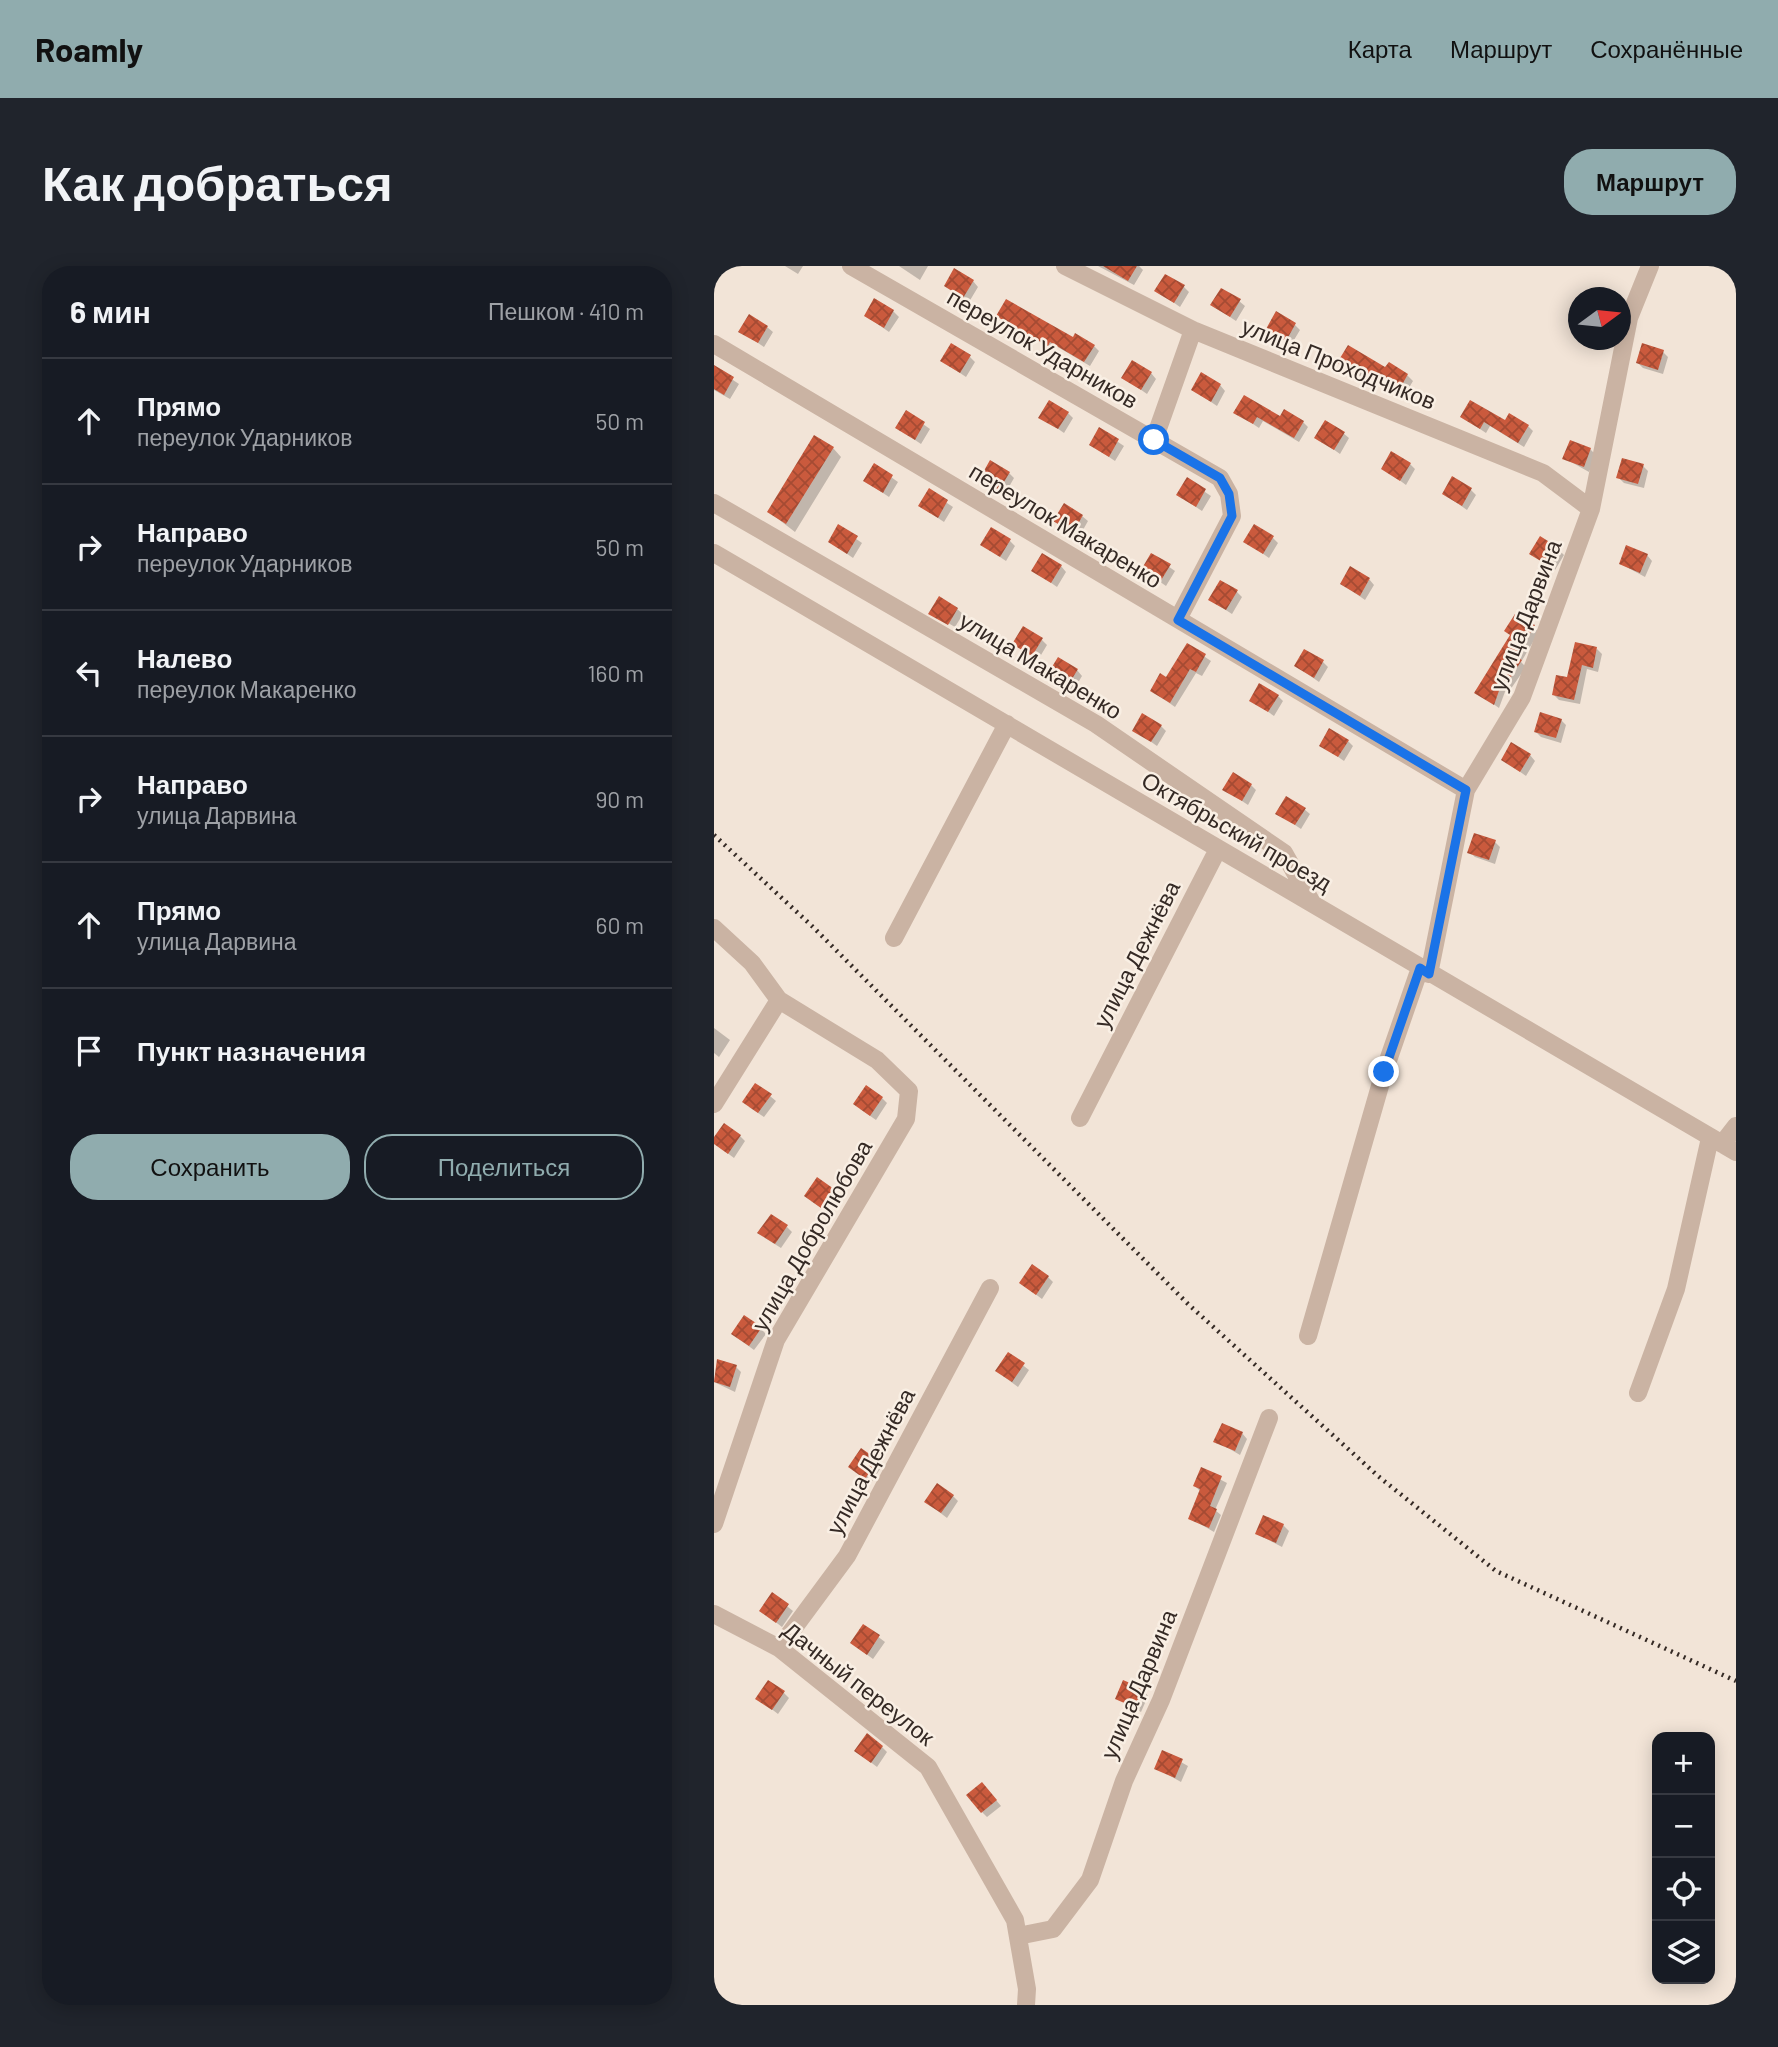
<!DOCTYPE html>
<html lang="ru">
<head>
<meta charset="utf-8">
<style>
  body { margin:0; font-family:Barlow,sans-serif; background:#20242c; color:#f1f3f6 }
  .controls { position:absolute; right:21px; bottom:21px; display:grid; overflow:hidden; border-radius:14px; box-shadow:0 4px 18px #0003 }
  .controls button { width:63px; height:63px; display:grid; place-items:center; padding:0; border:0; border-bottom:2px solid #363941; background:#171b24; color:#f1f3f6; font:35px sans-serif }
  .compass { position:absolute; left:854px; top:21px; width:63px; height:63px; border-radius:50%; background:#171b24; box-shadow:0 4px 18px #0003; rotate:75deg }
  .stop { position:absolute; width:21px; height:21px; margin:-16px; border:5px solid #1a73e8; border-radius:50%; background:#fff }
  .stop.end { background:#1a73e8; border-color:#fff; box-shadow:0 2px 7px #0008 }
  .list { margin:0; padding:0; list-style:none }
  h2 { display:flex; justify-content:space-between; align-items:center; height:91px; margin:0; padding:0 28px; font-size:30px }
  h2 small { font-size:23px; font-weight:400; color:#9ea1a6 }
  .list li { display:grid; grid-template-columns:46px 1fr auto; gap:21px; align-items:center; box-sizing:border-box; height:126px; padding:0 28px; border-top:2px solid #363941 }
  .list b { display:block; font-size:26px; white-space:nowrap }
  .list p { margin:0; font-size:23px; white-space:nowrap; color:#9ea1a6 }
  .list em { font-size:23px; font-style:normal; color:#9ea1a6 }
  .actions { display:flex; gap:14px; padding:21px 28px }
  .actions a { flex:1; padding:16px 0; border:2px solid #90acae; border-radius:28px; text-align:center; font-size:24px; color:#90acae }
  .actions .main { background:#90acae; color:#111 }
  .icon { flex:none; width:38px; height:38px; fill:none; stroke:currentColor; stroke-width:2; stroke-linecap:round; stroke-linejoin:round }
  .map { position:relative; flex:none; width:1022px; height:1739px; overflow:hidden; border-radius:28px }
  header { display:flex; align-items:center; gap:42px; box-sizing:border-box; height:98px; padding:0 35px; background:#90acae; color:#111 }
  header strong { font-size:33px }
  nav { display:flex; gap:38px; margin-inline-start:auto; font-size:24px }
  .intro { display:flex; align-items:center; justify-content:space-between; box-sizing:border-box; height:168px; padding:0 42px }
  h1 { margin:0; font-size:49px }
  .button { padding:18px 32px; border-radius:28px; background:#90acae; color:#111; font-size:24px; font-weight:700 }
  main { display:flex; gap:42px; padding:0 42px }
  aside { flex:1; background:#171b24; border-radius:28px; box-shadow:0 4px 18px #0003 }
  .map>svg:first-child { display:block }
  .shadow { fill:#0003 }
  .building { fill:url(#building-cross-hatch) }
  .lines { fill:none; stroke-linecap:round; stroke-linejoin:round }
  .street { stroke:#cab3a3; stroke-width:18 }
  .rail { stroke:#352a25; stroke-width:4.5; stroke-dasharray:2 5; stroke-linecap:butt }
  .route { stroke:#1a73e8; stroke-width:9 }
  .labels { text-anchor:middle; dominant-baseline:central; stroke-width:5; stroke-linejoin:round; paint-order:stroke }
  .street-label { font-size:23px; fill:#352a25; stroke:#f9efe4 }
</style>
</head>
<body>
<header>
<strong>Roamly</strong>
<nav><a>Карта</a><a>Маршрут</a><a>Сохранённые</a></nav>
</header>
<div class="intro"><h1>Как добраться</h1><a class="button">Маршрут</a></div>
<main>
<aside>
<h2>6 мин<small>Пешком · 410 m</small></h2>
<ul class="list">
<li><svg class="icon" aria-label="ahead" viewBox="0 0 24 24"><path d="M12 20V5M6 11l6-6 6 6"/></svg><div><b>Прямо</b><p>переулок Ударников</p></div><em>50 m</em></li>
<li><svg class="icon" aria-label="right" viewBox="0 0 24 24"><path d="M7 20v-9h11M14 6l5 5-5 5"/></svg><div><b>Направо</b><p>переулок Ударников</p></div><em>50 m</em></li>
<li><svg class="icon" aria-label="left" viewBox="0 0 24 24"><path d="M17 20v-9H6M10 6l-5 5 5 5"/></svg><div><b>Налево</b><p>переулок Макаренко</p></div><em>160 m</em></li>
<li><svg class="icon" aria-label="right" viewBox="0 0 24 24"><path d="M7 20v-9h11M14 6l5 5-5 5"/></svg><div><b>Направо</b><p>улица Дарвина</p></div><em>90 m</em></li>
<li><svg class="icon" aria-label="ahead" viewBox="0 0 24 24"><path d="M12 20V5M6 11l6-6 6 6"/></svg><div><b>Прямо</b><p>улица Дарвина</p></div><em>60 m</em></li>
<li><svg class="icon" aria-label="arrive" viewBox="0 0 24 24"><path d="M6 21V4h12l-3 4 3 4H6"/></svg><div><b>Пункт назначения</b></div></li>
</ul>
<div class="actions"><a class="main">Сохранить</a><a>Поделиться</a></div>
</aside>
<div class="map">
<svg width="1022" height="1739" viewBox="0 0 1022 1739">
  <defs>
    <pattern id="building-cross-hatch" width="8" height="8" patternUnits="userSpaceOnUse" patternTransform="scale(1.75)"><rect width="8" height="8" fill="#ca5a3d"/><path d="M0 0l8 8M0 8l8-8" fill="none" stroke="#a54b33"/></pattern>
  </defs>
  <rect width="100%" height="100%" fill="#f2e4d7"/>
  <path class="shadow" d="M71,0H89L84,8Z
    M185,0H214L206,14Z
    M384,0H425L429,4L420,19Z
    M259,15L264,21L255,36L232,20Z
    M470,21L475,26L466,41L443,25Z
    M525,35L531,40L522,55L498,39Z
    M179,45L185,51L175,66L152,50Z
    M284,50L380,80L385,85L376,100L342,80L339,84Z
    M581,59L586,64L577,79L554,63Z
    M53,61L59,66L50,81L26,65Z
    M949,86L954,91L949,108L929,102L924,97Z
    M256,91L261,96L252,111L228,95Z
    M625,96L672,104L693,109L699,115L690,130L652,107L649,112Z
    M1,102L25,118L16,133L0,124Z
    M437,107L442,113L433,128L410,112Z
    M506,119L511,125L503,140L479,124Z
    M192,146L216,163L207,178L183,162Z
    M521,146L589,156L594,161L585,176L549,155L545,162Z
    M354,147L359,152L350,167L327,151Z
    M748,151L814,160L819,165L810,181L776,160L772,167Z
    M386,164L410,180L401,195L377,179Z
    M629,167L635,172L626,188L602,171Z
    M119,182L127,191L81,266L55,246Z
    M876,183L882,189L875,206L850,192Z
    M696,198L701,203L692,219L669,202Z
    M160,199L184,216L175,231L151,215Z
    M929,200L934,205L930,222L910,217L904,211Z
    M295,207L300,212L291,228L268,212Z
    M473,214L497,230L488,245L464,229Z
    M757,224L762,229L753,244L730,228Z
    M215,225L239,241L230,256L206,240Z
    M368,250L374,255L365,271L341,254Z
    M125,261L148,277L139,292L116,276Z
    M559,272L564,277L555,292L532,276Z
    M296,275L301,280L292,295L268,279Z
    M844,283L850,289L841,304L817,288Z
    M438,289L461,305L452,320L429,304Z
    M933,289L938,295L931,311L907,298Z
    M347,300L352,306L343,321L320,305Z
    M655,313L660,319L651,334L628,318Z
    M523,326L528,331L518,348L496,334Z
    M243,343L249,348L241,361L220,349Z
    M819,361L825,366L807,396L812,401L796,424L792,423L785,442L762,426Z
    M328,374L333,379L324,394L301,378Z
    M473,379L497,395L488,410L482,407L461,441L438,425L453,413Z
    M883,383L888,388L884,406L873,403L866,438L845,434L840,429Z
    M609,396L614,401L605,416L582,400Z
    M363,404L368,410L359,425L336,409Z
    M564,430L569,435L560,450L537,434Z
    M847,454L852,459L847,477L827,471L822,466Z
    M447,460L452,465L443,480L420,464Z
    M634,475L639,480L630,495L607,479Z
    M816,489L821,495L812,510L789,494Z
    M537,519L542,524L534,539L510,523Z
    M590,543L596,548L587,563L563,547Z
    M781,576L786,581L781,598L761,591L755,586Z
    M0,762L16,774L5,791L0,787Z
    M56,830L62,835L50,851L35,841Z
    M168,832L173,837L162,854L146,843Z
    M26,870L31,875L20,892L0,877V874Z
    M119,924L124,929L113,946L97,935Z
    M73,961L78,966L67,982L51,972Z
    M334,1011L339,1016L328,1033L313,1022Z
    M46,1062L52,1068L40,1084L25,1073Z
    M294,1088L315,1104L304,1121L289,1110Z
    M4,1095L22,1101L27,1106L21,1126L0,1116Z
    M528,1167L533,1173L526,1189L502,1175Z
    M163,1195L168,1200L157,1217L141,1206Z
    M488,1204L513,1217L501,1244L507,1249L500,1266L476,1252L487,1226L481,1220Z
    M239,1230L244,1235L233,1252L212,1236Z
    M569,1259L575,1265L568,1281L543,1268Z
    M59,1329L79,1345L68,1361L47,1345Z
    M150,1360L171,1376L159,1393L144,1382Z
    M429,1424L434,1430L427,1446L403,1432Z
    M70,1427L75,1432L64,1448L43,1432Z
    M168,1481L173,1486L163,1501L142,1485Z
    M449,1486L474,1500L467,1516L442,1502Z
    M273,1523L287,1540L273,1551L268,1546Z"/>
  <path class="building" d="M389,0H423L414,15Z
    M240,2L260,14L249,32L230,20Z
    M451,8L471,19L460,37L440,25Z
    M507,22L527,33L516,51L496,39Z
    M160,32L180,44L170,62L150,50Z
    M292,33L359,71L361,67L381,79L370,96L336,76L334,80L282,50Z
    M562,45L582,57L572,75L552,63Z
    M35,48L54,60L44,77L24,66Z
    M237,77L257,89L246,107L226,95Z
    M928,77L950,84L944,104L922,97Z
    M634,79L671,101L675,96L694,108L684,126L646,103L643,108L623,97Z
    M418,94L438,106L427,124L407,112Z
    M0,99L20,111L10,129L0,123Z
    M487,106L507,118L497,136L477,124Z
    M530,129L566,150L570,143L590,155L580,172L543,151L539,158L519,147Z
    M335,134L355,146L344,163L324,152Z
    M756,134L791,154L795,147L815,159L804,177L770,156L766,163L746,151Z
    M192,144L211,156L201,174L181,162Z
    M611,154L631,166L620,184L600,172Z
    M385,161L405,173L395,191L375,179Z
    M100,169L120,181L72,258L53,246Z
    M856,174L877,182L870,201L848,193Z
    M677,185L697,197L686,215L667,203Z
    M908,192L930,198L924,218L902,212Z
    M276,194L296,206L285,224L266,212Z
    M160,197L179,209L169,227L149,215Z
    M738,210L758,222L748,240L728,228Z
    M473,211L492,223L482,241L462,229Z
    M215,222L234,234L224,252L204,240Z
    M350,237L369,249L359,267L339,255Z
    M124,258L144,270L133,288L114,276Z
    M540,258L560,270L549,288L529,276Z
    M277,261L297,273L286,291L266,279Z
    M826,270L845,282L835,300L815,288Z
    M912,279L934,288L926,307L905,298Z
    M328,287L348,299L337,317L317,305Z
    M437,287L457,298L446,316L427,304Z
    M636,300L656,312L646,330L626,318Z
    M506,314L524,324L512,344L494,334Z
    M225,330L244,342L234,359L214,348Z
    M801,348L821,359L802,391L808,394L791,420L787,419L780,439L760,427L796,369L790,365Z
    M309,360L329,372L318,390L298,378Z
    M861,376L883,381L879,402L868,399L860,434L838,429L842,409L853,411Z
    M473,377L492,388L482,406L476,403L456,437L436,425L446,407L452,411Z
    M590,383L610,394L600,412L580,400Z
    M344,391L364,403L353,421L333,409Z
    M545,417L565,429L554,446L535,435Z
    M826,446L848,453L842,472L820,466Z
    M428,447L448,459L437,476L418,465Z
    M615,462L635,474L624,491L605,480Z
    M797,476L817,488L806,506L787,494Z
    M519,506L538,518L528,535L508,524Z
    M572,530L592,542L581,559L561,548Z
    M760,567L782,574L775,594L753,587Z
    M41,817L58,828L44,847L28,836Z
    M152,819L169,831L156,850L139,838Z
    M10,857L27,869L14,888L0,878V871Z
    M103,911L120,923L107,942L90,930Z
    M57,948L74,959L61,978L43,967Z
    M318,998L335,1010L322,1029L305,1017Z
    M30,1049L48,1061L35,1080L17,1068Z
    M294,1086L311,1097L298,1116L281,1105Z
    M3,1093L23,1099L16,1121L0,1116Z
    M508,1157L529,1166L521,1185L499,1176Z
    M147,1182L164,1194L151,1213L134,1201Z
    M487,1201L508,1210L496,1240L503,1243L495,1262L474,1253L486,1223L479,1220Z
    M223,1217L240,1229L227,1247L210,1236Z
    M549,1249L570,1258L562,1277L541,1268Z
    M58,1326L75,1338L62,1357L45,1345Z
    M149,1358L166,1369L153,1389L136,1377Z
    M54,1414L71,1425L58,1444L41,1433Z
    M409,1414L430,1423L422,1442L401,1433Z
    M153,1467L169,1480L157,1497L140,1485Z
    M448,1484L469,1493L461,1512L440,1503Z
    M268,1516L283,1534L267,1547L252,1529Z"/>
  <g class="lines">
    <path class="street" d="M137,0L506,212L515,228L518,250L464,353
      M351,0L479,64L829,207L877,243
      M0,78L752,524
      M440,174L479,64
      M0,237L382,458L570,587L597,635
      M0,287L1022,886
      M0,662L38,697L65,734L163,794L195,825L192,853L62,1074L0,1258
      M180,672L293,458
      M715,708L752,524L808,431L877,243L915,52L936,0
      M0,838L65,734
      M366,852L504,583
      M1008,878L1022,860
      M594,1070L670,806L706,702
      M924,1127L962,1023L996,872
      M0,1348L65,1382L214,1501L301,1654L313,1723L312,1739
      M65,1382L133,1290L276,1022
      M304,1670L339,1663L376,1614L410,1515L447,1434L555,1152"/>
    <path class="rail" d="M0,569L99,661L474,1038L664,1210L782,1305L1022,1415"/>
  </g>
  <g class="lines">
    <path class="route" d="M440,174L506,212L515,228L518,250L464,354L752,524L715,708L706,702L670,806"/>
  </g>
  <g class="labels">
    <g class="street-label">
      <text transform="translate(329 82) rotate(30)">переулок Ударников</text>
      <text transform="translate(625 97) rotate(22)">улица Проходчиков</text>
      <text transform="translate(352 259) rotate(31)">переулок Макаренко</text>
      <text transform="translate(811 349) rotate(-69)">улица Дарвина</text>
      <text transform="translate(327 399) rotate(31)">улица Макаренко</text>
      <text transform="translate(523 565) rotate(30)">Октябрьский проезд</text>
      <text transform="translate(422 688) rotate(-63)">улица Дежнёва</text>
      <text transform="translate(97 969) rotate(-60)">улица Добролюбова</text>
      <text transform="translate(156 1195) rotate(-62)">улица Дежнёва</text>
      <text transform="translate(145 1417) rotate(38)">Дачный переулок</text>
      <text transform="translate(424 1418) rotate(-67)">улица Дарвина</text>
    </g>
  </g>
</svg>
<div class="controls">
<button>+</button>
<button>−</button>
<button><svg class="icon" aria-label="locate" viewBox="0 0 24 24"><circle cx="12" cy="12" r="6"/><path d="M12 2v4M12 18v4M2 12h4M18 12h4"/></svg></button>
<button><svg class="icon" aria-label="layers" viewBox="0 0 24 24"><path d="M12 4l9 5-9 5-9-5zM3 14l9 5 9-5"/></svg></button>
</div>
<svg class="compass" viewBox="-18 -18 36 36"><path d="M0-13l5 13h-10z" fill="#e53935"/><path d="M0 13l5-13h-10z" fill="#9ea1a6"/></svg>
<div class="stop" style="left:440px;top:174px"></div>
<div class="stop end" style="left:670px;top:806px"></div>
</div>
</main>
</body>
</html>
